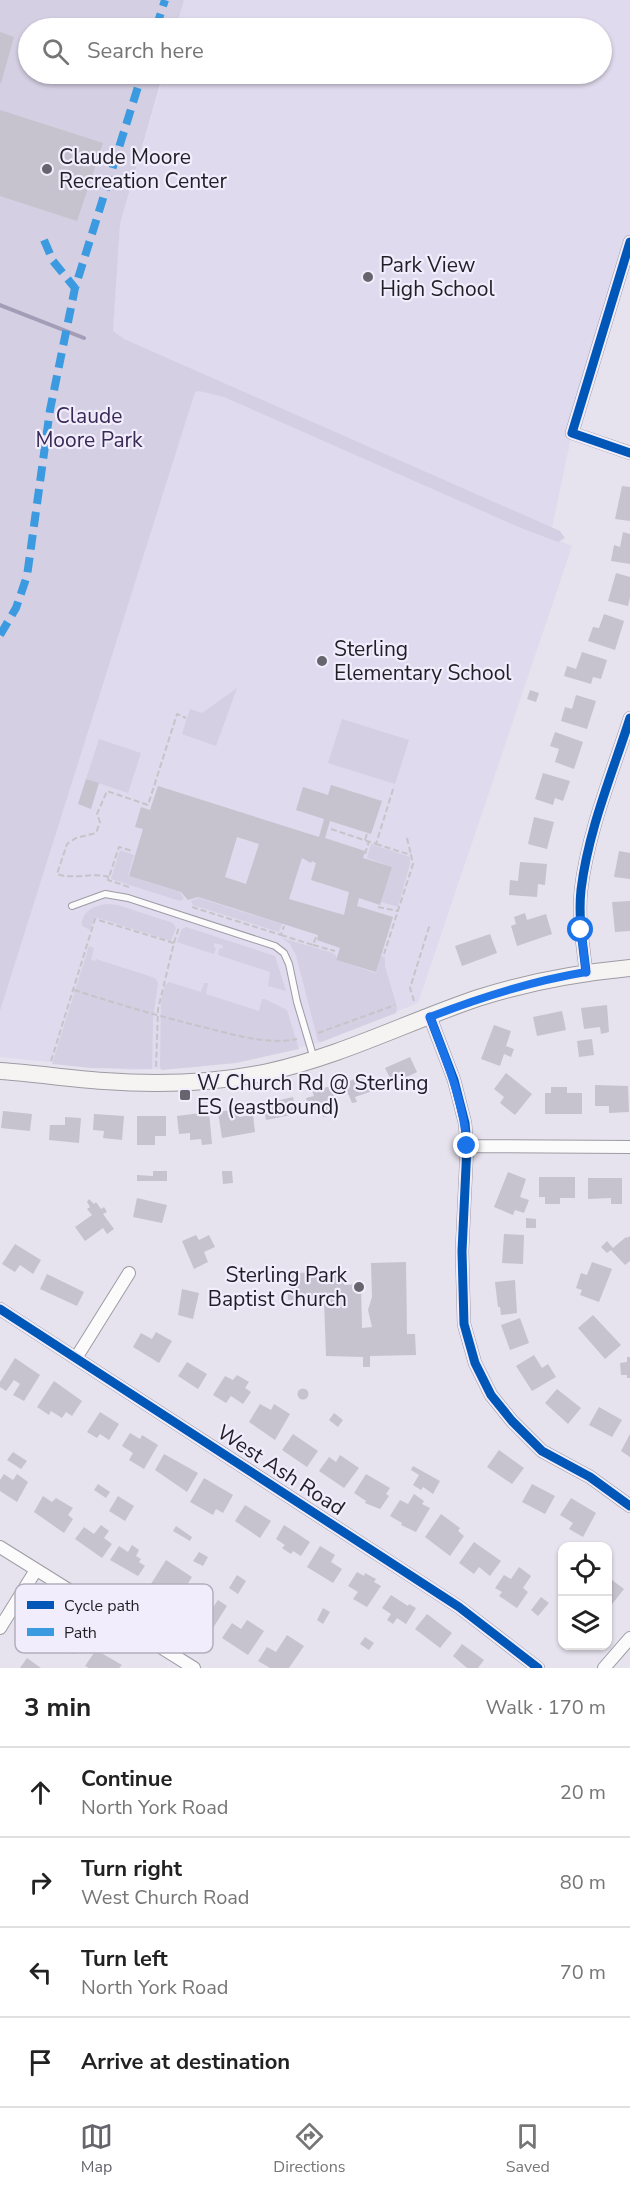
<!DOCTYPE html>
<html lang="en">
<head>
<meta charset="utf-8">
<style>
  body { margin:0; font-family:"Nunito Sans",sans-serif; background:#f6f6f6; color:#222 }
  .controls { position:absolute; right:18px; bottom:18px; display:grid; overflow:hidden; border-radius:12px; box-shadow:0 2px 4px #0004 }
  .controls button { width:54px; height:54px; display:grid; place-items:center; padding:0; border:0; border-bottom:2px solid #e0e0e0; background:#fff; color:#222; font:30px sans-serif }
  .stop { position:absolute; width:18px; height:18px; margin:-14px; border:4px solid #1a73e8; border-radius:50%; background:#fff }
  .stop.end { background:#1a73e8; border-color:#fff; box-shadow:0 2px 6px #0008 }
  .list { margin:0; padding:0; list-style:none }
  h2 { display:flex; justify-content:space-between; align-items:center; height:78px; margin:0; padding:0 24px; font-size:26px }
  h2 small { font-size:20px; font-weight:400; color:#767676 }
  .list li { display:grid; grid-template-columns:39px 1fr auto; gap:18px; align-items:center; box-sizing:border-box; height:90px; padding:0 24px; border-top:2px solid #e0e0e0 }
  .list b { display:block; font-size:22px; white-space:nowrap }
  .list p { margin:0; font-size:20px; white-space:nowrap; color:#767676 }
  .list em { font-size:20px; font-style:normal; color:#767676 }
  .icon { flex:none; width:33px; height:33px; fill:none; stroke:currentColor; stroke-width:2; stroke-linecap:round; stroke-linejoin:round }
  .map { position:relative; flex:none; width:630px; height:1668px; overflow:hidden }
  .search { position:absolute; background:#fff; box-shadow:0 2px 4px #0004; left:18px; right:18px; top:18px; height:66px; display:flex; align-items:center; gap:15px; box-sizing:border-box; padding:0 21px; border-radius:33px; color:#767676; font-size:22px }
  .sheet { height:438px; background:#fff }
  nav { display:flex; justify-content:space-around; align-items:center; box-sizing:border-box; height:84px; border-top:2px solid #e0e0e0; background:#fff; font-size:16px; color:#767676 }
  nav a { display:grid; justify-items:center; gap:3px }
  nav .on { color:#66646c }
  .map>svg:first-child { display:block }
  .built { fill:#dfdaed }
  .green { fill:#d4cfe2 }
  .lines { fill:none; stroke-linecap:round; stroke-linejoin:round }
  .stream { stroke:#a59db7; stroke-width:4 }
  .building { fill:#c6c2ce; fill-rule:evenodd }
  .service-casing { stroke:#9d9ba3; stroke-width:8 }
  .minor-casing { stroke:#9d9ba3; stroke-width:14 }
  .secondary-casing { stroke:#9d9ba3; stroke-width:18 }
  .path { stroke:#c6c4c9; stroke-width:2; stroke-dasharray:6 3; stroke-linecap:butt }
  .service { stroke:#fbfbfc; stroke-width:6 }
  .minor { stroke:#fbfbfc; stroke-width:12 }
  .secondary { stroke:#f6f4f3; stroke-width:16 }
  .quiet { stroke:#3c9be0; stroke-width:8; stroke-dasharray:15 8; stroke-linecap:butt }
  .cycleway-casing { stroke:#f1edfc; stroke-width:13 }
  .cycleway { stroke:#0057b8; stroke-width:9 }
  .route { stroke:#1a73e8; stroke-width:8 }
  .poi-dot { fill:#66646c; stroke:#f1edfc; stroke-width:2 }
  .labels { text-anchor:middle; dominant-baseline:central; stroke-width:4.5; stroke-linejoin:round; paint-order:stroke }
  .poi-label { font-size:21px; fill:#211f26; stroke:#f1edfc; text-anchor:start }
  .park-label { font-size:21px; fill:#392955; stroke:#f1edfc }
  .street-label { font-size:21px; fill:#211f26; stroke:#f1edfc }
  .key { fill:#f1edfc; stroke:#b3afbc; stroke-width:1.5 }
  .key-label { font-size:16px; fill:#211f26 }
</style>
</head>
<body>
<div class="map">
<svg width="630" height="1668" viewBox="0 0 630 1668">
  <rect width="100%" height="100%" fill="#e6e3ee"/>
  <path class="built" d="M184,0H630V242L572,433L550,537L572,546L418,1003L319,1043L241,1061L188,1068L129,1070L0,1057V1011L198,380L112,340L120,224L164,74H602V28H176Z"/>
  <path class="green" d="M0,0H184L176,28H28V74H163L120,224L113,331L124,339L560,531L565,538L558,542L521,528L224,397L199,391L195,392L0,1011Z
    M237,688L216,746L182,734L190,709L202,713Z
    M342,719L409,740L395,784L328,763Z
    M99,739L141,753L128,793L86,779Z
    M371,844L410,857V864L398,907L381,902L392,867L367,858Z
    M120,850L134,855L128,876L180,892L184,899L180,901L111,879Z
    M198,898L282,924L279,932L193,905L191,901Z
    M108,904L118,905L173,923L176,928L171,941L95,917L90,930L82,926C81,911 95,905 108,904Z
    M186,927L275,956L286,991L268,986L270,972L218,955L219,949L223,948L222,945L214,943V947L216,948L214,954L177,942L182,929Z
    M282,938L333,953L336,956V960L376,973L381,956L385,957V966L397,1007L396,1013L321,1042L318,1041L296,955L290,944Z
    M89,946L94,948L91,960L95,961L96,959L155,978L158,983L153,1019L152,1069L91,1068L52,1064Z
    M169,982L201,992L204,983H207L208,984L206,994L259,1011L262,999H265L287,1010L299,1049L236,1063L161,1070L160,1066L161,1001L165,985Z"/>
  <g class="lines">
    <path class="stream" d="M0,305L84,338"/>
  </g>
  <path class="building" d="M0,32L14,37L1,83H0Z
    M0,110L103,143L77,221L0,196Z
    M622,486L630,487V521L615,519Z
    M623,532L630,534V564L611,561L614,545L620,547Z
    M616,573L630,577V597L628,606L608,601Z
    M604,614L624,621L615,650L588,641L593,627L599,628Z
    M582,652L607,660L601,679L593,677L591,684L564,676L567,666L576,669Z
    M530,690L539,693L536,702L527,699Z
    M576,695L596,701L587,729L561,721L565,707L572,709Z
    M555,732L583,742L574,769L555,762L559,749L550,746Z
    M543,773L570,781L563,801L555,798L553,805L535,799Z
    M86,779L99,783L91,809L78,804Z
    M331,785L382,801L371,834L330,821L325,838L365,851L363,858L392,867L380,905L359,898L357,906L393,917L376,972L336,960L340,948L317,940L318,935L198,897L188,900L181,892L129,876L143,829L135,827L141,807L150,810L158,786L319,837L324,819L296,810L303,787L328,795ZM237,837L259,844L246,884L225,877ZM302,858L311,863L312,861L316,863L311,880L349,892L344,915L289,899Z
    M534,817L554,822L547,849L528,844Z
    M619,851L630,853V879L614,877Z
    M520,862L547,864L545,885L538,884L537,897L509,895L510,880L518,881Z
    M630,901V931L615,932L612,902Z
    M525,913L527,920L546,914L552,934L517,946L511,926L516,924L514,917Z
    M490,934L497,953L462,966L455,946Z
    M607,1005L609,1032L601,1034L600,1027L584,1029L581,1008Z
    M562,1011L566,1030L537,1036L533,1017Z
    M494,1025L511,1031L506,1046L514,1049L511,1057L504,1054L500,1066L481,1059Z
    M592,1039L594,1055L579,1057L577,1041Z
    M410,1057L417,1072L405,1078L407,1083L401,1085L398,1079L392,1082L385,1068Z
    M506,1073L532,1094L515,1115L500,1103L504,1097L494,1089Z
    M372,1074L378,1089L355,1097L357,1102L352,1103L344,1084L358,1077L359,1079Z
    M595,1085L628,1086L629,1112L609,1113V1106H595Z
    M331,1086L336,1105L330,1107L332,1115L323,1117L321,1109L309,1112L306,1098L314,1096L312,1091Z
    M551,1087H567V1093H582V1114H545V1093H551Z
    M293,1097L296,1114L266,1120L263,1104Z
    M237,1109L239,1117L253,1115L255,1132L222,1138L218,1112Z
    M3,1111L32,1114L30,1131L1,1128Z
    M209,1112L212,1144L202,1145L201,1139L190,1140V1133L179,1134L177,1116Z
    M94,1114L124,1116L122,1140L103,1138L104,1131L93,1130Z
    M137,1116H166V1136H155V1145H137Z
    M65,1117L81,1118L79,1143L49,1140L50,1125H65Z
    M153,1171H167V1181H137V1175L153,1176Z
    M222,1171H232L233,1183L223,1184Z
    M508,1172L526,1179L520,1197L529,1200L524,1213L515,1210L513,1215L494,1207Z
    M539,1177H575V1198H560V1204H545V1197H539Z
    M588,1178H622V1204H611V1198L588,1199Z
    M137,1198L167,1205L162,1223L133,1217Z
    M89,1199L94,1204L96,1202L101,1209L104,1207L107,1212L103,1214L114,1229L107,1234L103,1228L85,1241L75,1227L92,1215L87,1209L90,1207L87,1202Z
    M526,1218L536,1219V1228H526Z
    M504,1234L524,1235L523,1264L502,1263Z
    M196,1235L199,1240L209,1235L215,1247L204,1252L208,1262L194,1269L182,1241Z
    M630,1236V1261L625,1265L611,1250L607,1253L601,1247L607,1241L613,1248L626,1237L627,1238Z
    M15,1244L41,1260L33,1274L20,1265L15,1272L2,1264Z
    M406,1262L407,1334H415L416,1355L370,1356V1367H363V1357L326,1356L324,1300H288V1273L344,1272V1285L361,1284L362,1328L372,1327L368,1310L372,1297L371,1263Z
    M592,1262L612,1269L599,1302L580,1295L582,1290L576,1288L581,1273L587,1275Z
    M47,1274L84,1292L77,1306L40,1289Z
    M515,1280L517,1313L501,1315L500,1307H498L495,1282Z
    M182,1289L199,1293L193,1319L178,1315Z
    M593,1315L621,1345L605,1359L578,1328Z
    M520,1318L529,1343L510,1350L501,1325Z
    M156,1332L172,1341L159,1363L133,1347L141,1333L152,1339Z
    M534,1355L542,1368L548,1364L556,1377L532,1391L516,1366Z
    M627,1357H630V1378H627V1375H621L620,1363L627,1362Z
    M15,1358L40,1375L24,1401L13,1395L20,1384L14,1380L6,1391L0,1387V1382Z
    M187,1362L207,1374L198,1389L178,1376Z
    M237,1375L249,1382L245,1388L251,1392L243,1404L231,1396L226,1403L213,1395L225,1376L233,1380Z
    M54,1381L82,1401L72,1416L66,1412L62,1418L51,1411L49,1415L37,1407Z
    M297.5 1394a5.5 5.5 0 1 1 11 0a5.5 5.5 0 1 1-11 0Z
    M557,1389L581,1408L568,1424L545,1403Z
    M260,1404L271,1410L274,1404L290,1414L275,1440L249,1422Z
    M599,1407L622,1420L612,1437L589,1425Z
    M100,1412L119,1424L109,1440L100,1434L97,1438L87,1432Z
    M334,1413L343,1420L338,1427L329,1420Z
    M130,1433L140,1439L142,1435L158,1445L144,1469L129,1460L133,1453L122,1446Z
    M293,1434L318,1451L307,1467L282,1450Z
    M630,1434V1457L621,1451Z
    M499,1450L524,1468L512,1484L487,1467Z
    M13,1452L27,1461L21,1469L7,1460Z
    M164,1454L198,1473L187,1492L155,1470Z
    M340,1455L359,1468L344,1488L319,1471L329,1457L336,1462Z
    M413,1466L440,1481L433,1494L423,1487L421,1490L413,1485L419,1475L411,1470Z
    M4,1474L13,1480L17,1474L28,1482L17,1502L0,1491V1480Z
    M366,1474L390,1488L386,1494L389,1496L380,1509L365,1503L366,1501L354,1493Z
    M204,1478L233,1495L223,1513L216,1509L213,1515L190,1502Z
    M98,1484L110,1492L106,1498L94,1490Z
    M532,1484L555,1496L545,1514L522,1502Z
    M414,1494L424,1501L422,1504L430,1508L416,1532L401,1525L402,1523L390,1516L400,1500L408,1504Z
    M43,1496L52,1502L56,1498L73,1508L68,1515L73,1519L64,1533L34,1512Z
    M118,1496L134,1506L125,1521L109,1511Z
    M571,1498L596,1513L583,1537L569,1529L573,1523L560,1515Z
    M245,1505L271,1521L260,1538L235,1521Z
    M441,1514L460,1528L458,1531L464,1536L450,1556L425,1537Z
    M101,1525L109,1531L104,1538L112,1544L102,1558L75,1539L84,1527L94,1534Z
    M284,1525L310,1542L301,1556L293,1551L291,1554L282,1548L285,1545L276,1539Z
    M176,1526L192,1537L190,1541L173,1531Z
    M474,1542L501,1561L490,1576L479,1567L474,1574L459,1563Z
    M132,1545L139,1550L136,1556L141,1559L139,1562L145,1566L138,1576L110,1560L119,1546L128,1552Z
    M320,1546L335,1555L331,1562L342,1569L333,1583L307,1567Z
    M199,1552L208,1557L203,1566L193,1561Z
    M166,1560L192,1577L177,1601L151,1584Z
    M519,1567L531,1576L523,1588L528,1592L517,1608L499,1596L502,1592L495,1588L504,1575L511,1579Z
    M357,1572L364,1576L365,1573L376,1579L374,1582L381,1586L367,1607L353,1599L358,1592L348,1586Z
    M237,1575L246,1581L238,1594L229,1588Z
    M608,1577L624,1589L609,1608L608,1607Z
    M203,1586L213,1592L207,1601L214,1606L218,1600L227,1606L213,1628L187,1610Z
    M391,1595L408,1606L409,1604L416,1608L406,1624L397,1618L393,1624L387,1620L391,1614L382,1608Z
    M541,1597L549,1603L538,1616L531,1610Z
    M323,1608L330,1612L323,1624L317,1620Z
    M427,1614L452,1633L440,1648L415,1629Z
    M247,1620L264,1631L248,1655L222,1638L232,1623L241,1629Z
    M33,1621L46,1625L47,1623L81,1636L74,1654L58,1651L59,1649L28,1636Z
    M287,1635L304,1646L289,1668H270L258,1661L267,1647L276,1652Z
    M365,1637L374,1643L369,1650L360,1644Z
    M462,1644L484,1660L478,1668H467L453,1656Z
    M96,1650L122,1665L119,1668H89L85,1666Z
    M27,1658L41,1668H20Z"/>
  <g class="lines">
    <defs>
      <path id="service" d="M72,906L105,894L128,898L275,946L284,953L289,964L297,1002L314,1059"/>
      <path id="minor" d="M630,242L572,433L630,453
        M586,972C583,945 578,917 581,890C588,831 612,774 630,718
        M430,1017L454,1080L465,1123L467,1146L462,1251L464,1324L475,1363L491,1395L512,1421L542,1451L590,1477L630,1506
        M467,1146L630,1147
        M0,1309L459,1607L538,1668
        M76,1358L129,1273
        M0,1547L194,1668
        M0,1628L36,1570
        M604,1668L630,1638"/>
      <path id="secondary" d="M0,1071C35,1073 69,1079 104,1081C157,1085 216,1083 268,1072C341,1056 407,1022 478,998C528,982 578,973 630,968"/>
    </defs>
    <use href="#service" class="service-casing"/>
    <use href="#minor" class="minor-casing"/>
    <use href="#secondary" class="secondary-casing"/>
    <path class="path" d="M331,829L376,844L394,786
      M407,838L411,855
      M365,840L367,834
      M376,844L411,855L413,864L384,954
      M365,854L369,841
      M109,877C91,872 74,880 57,874L67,844L76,838L96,833L100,822L97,814L107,791L148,805L177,714L186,718
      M129,887L108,880L119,847L132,851
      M192,907L281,935L284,926
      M378,907L398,911
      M281,935L313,945L316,937
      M174,943L179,927
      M313,945L335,951
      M74,990C118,1004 161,1017 207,1028C235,1035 268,1045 297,1039
      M414,1001L410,988L430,924
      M318,1033L395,1005
      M51,1061L95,919L174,943L158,1009L156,1068"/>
    <use href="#service" class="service"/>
    <use href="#minor" class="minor"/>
    <use href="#secondary" class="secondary"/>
    <path class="quiet" d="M156,28L165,0
      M44,240L53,261L75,288
      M0,635L16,608L27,576L50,410L75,288L142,74"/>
    <defs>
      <path id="cycleway" d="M630,242L572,433L630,453
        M586,972C583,945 578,917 581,890C588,831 612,774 630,718
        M430,1017L454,1080L465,1123L467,1146L462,1251L464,1324L475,1363L491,1395L512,1421L542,1451L590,1477L630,1506
        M0,1309L459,1607L538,1668"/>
    </defs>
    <use href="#cycleway" class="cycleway-casing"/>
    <use href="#cycleway" class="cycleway"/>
  </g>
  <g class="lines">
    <path class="route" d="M467,1146C463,1100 446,1060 430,1017C481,997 532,981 586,972L581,930"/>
  </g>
  <g class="poi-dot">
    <circle cx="47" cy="169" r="6"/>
    <circle cx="368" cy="277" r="6"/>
    <circle cx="322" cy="661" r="6"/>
    <rect x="179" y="1089" width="12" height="12" rx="3"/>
    <circle cx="359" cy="1287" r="6"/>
  </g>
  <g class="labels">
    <g class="poi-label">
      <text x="59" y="157">Claude Moore<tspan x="59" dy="24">Recreation Center</tspan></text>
      <text x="380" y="265">Park View<tspan x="380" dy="24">High School</tspan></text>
      <text x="334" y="649">Sterling<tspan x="334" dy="24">Elementary School</tspan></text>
      <text x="197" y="1083">W Church Rd @ Sterling<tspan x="197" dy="24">ES (eastbound)</tspan></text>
      <text x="347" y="1275" text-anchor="end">Sterling Park<tspan x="347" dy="24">Baptist Church</tspan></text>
    </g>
    <g class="park-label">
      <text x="89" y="416">Claude<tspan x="89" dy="24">Moore Park</tspan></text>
    </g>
    <g class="street-label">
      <text transform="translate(281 1470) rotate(33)">West Ash Road</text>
    </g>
  </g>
  <rect x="15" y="1584" width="198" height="69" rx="9" class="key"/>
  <rect x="27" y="1601" width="27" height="8" fill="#0057b8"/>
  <rect x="27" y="1628" width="27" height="8" fill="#3c9be0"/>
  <g class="key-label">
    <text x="64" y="1611">Cycle path</text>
    <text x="64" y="1638">Path</text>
  </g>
</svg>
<div class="controls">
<button><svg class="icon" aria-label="locate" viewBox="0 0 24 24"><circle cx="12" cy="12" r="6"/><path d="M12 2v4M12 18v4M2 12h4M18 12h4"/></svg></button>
<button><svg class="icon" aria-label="layers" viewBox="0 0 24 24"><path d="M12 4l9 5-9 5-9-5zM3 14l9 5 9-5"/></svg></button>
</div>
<div class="stop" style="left:581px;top:930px"></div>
<div class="stop end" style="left:467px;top:1146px"></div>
<div class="search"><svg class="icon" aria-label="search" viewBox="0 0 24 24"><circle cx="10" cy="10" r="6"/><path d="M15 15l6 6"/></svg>Search here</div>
</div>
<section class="sheet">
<h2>3 min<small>Walk · 170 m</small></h2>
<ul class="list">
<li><svg class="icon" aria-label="ahead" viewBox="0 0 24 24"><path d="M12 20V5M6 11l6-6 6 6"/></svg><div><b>Continue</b><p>North York Road</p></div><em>20 m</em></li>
<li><svg class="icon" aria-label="right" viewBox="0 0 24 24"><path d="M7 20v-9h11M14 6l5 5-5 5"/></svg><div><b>Turn right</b><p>West Church Road</p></div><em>80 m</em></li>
<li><svg class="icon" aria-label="left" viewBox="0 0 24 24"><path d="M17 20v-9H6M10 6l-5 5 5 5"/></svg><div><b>Turn left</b><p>North York Road</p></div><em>70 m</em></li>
<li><svg class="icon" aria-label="arrive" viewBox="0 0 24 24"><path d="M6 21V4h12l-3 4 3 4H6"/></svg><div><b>Arrive at destination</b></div></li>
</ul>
</section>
<nav>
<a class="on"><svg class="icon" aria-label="map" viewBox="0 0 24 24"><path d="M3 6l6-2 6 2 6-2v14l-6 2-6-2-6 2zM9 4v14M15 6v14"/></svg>Map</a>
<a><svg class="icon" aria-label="directions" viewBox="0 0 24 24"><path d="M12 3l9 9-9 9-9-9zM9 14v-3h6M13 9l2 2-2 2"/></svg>Directions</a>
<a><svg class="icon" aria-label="saved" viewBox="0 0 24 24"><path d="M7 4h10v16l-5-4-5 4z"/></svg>Saved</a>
</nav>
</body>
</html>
